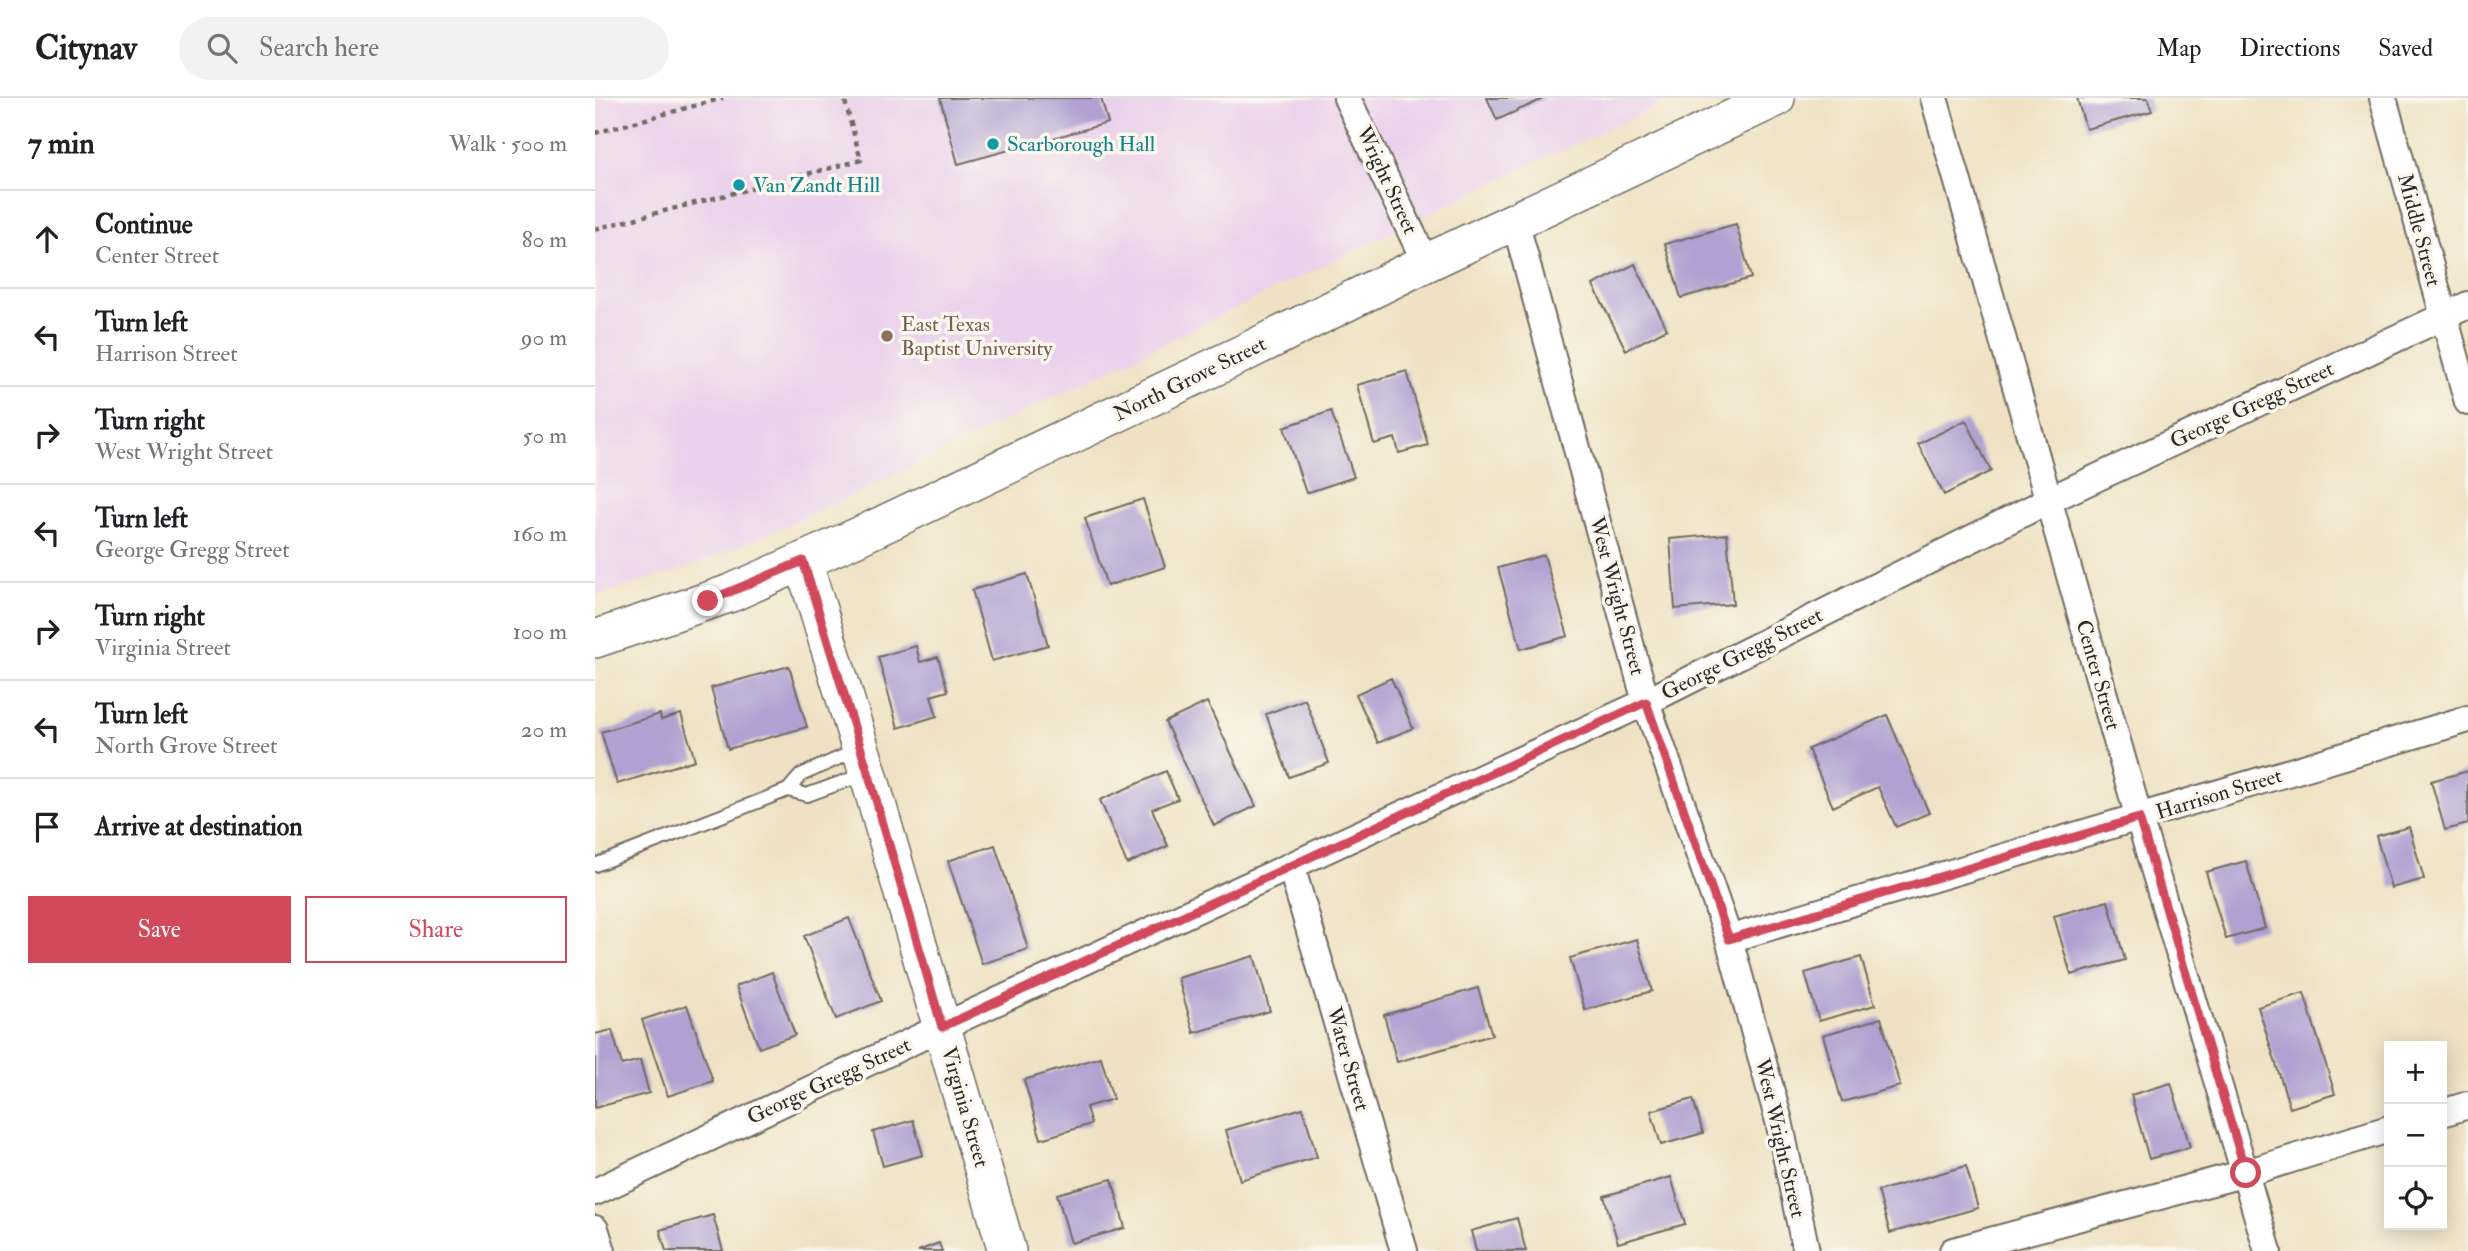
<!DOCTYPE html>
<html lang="en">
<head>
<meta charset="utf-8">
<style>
  body { margin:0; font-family:"IM FELL Double Pica",serif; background:#f2f2f2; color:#202124 }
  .controls { position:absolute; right:21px; bottom:21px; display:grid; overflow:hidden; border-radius:0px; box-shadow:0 4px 18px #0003 }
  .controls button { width:63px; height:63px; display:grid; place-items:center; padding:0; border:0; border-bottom:2px solid #e0e0e0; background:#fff; color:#202124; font:35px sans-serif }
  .stop { position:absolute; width:21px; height:21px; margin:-16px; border:5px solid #d1495b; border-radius:50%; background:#fff }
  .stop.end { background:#d1495b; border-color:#fff; box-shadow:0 2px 7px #0008 }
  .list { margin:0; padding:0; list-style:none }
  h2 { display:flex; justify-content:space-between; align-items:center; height:91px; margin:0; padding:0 28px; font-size:30px }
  h2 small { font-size:23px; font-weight:400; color:#757577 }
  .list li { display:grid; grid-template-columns:46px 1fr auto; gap:21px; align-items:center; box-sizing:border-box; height:98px; padding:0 28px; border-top:2px solid #e0e0e0 }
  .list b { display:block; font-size:26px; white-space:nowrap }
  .list p { margin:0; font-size:23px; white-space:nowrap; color:#757577 }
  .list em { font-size:23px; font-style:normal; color:#757577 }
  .actions { display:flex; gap:14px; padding:21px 28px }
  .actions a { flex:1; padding:16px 0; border:2px solid #d1495b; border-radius:0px; text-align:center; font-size:24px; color:#d1495b }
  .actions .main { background:#d1495b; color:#fff }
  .icon { flex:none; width:38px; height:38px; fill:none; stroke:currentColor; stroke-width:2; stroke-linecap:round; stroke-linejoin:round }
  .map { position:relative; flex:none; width:1873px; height:1153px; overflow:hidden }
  header { display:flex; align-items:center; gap:42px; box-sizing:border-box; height:98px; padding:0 35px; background:#fff; border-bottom:2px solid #e0e0e0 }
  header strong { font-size:33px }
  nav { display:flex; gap:38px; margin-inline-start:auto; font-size:24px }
  .search { width:490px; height:63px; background:#f2f2f2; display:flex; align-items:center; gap:18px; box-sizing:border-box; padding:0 24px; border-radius:38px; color:#757577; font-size:26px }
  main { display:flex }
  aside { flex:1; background:#fff }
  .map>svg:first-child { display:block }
  .built { fill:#ead1ec }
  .building { fill:#b1a0d1 }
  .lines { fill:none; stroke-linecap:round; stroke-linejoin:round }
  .lane-casing { stroke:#706b61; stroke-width:16 }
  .street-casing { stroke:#706b61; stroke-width:30 }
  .secondary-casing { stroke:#706b61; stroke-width:40 }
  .path { stroke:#706b61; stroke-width:4.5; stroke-dasharray:5 5; stroke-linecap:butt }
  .lane { stroke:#fff; stroke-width:12 }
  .street { stroke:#fff; stroke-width:26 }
  .secondary { stroke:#fff; stroke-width:37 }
  .route { stroke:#d1495b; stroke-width:9 }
  .culture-dot { fill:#0f9aa8; stroke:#fbf7ec; stroke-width:2.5 }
  .education-dot { fill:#8d6e63; stroke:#fbf7ec; stroke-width:2.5 }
  .labels { text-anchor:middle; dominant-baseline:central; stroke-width:7; stroke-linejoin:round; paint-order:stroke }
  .culture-label { font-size:21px; fill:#0d838f; stroke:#fbf7ec; text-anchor:start }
  .street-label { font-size:21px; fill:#2b2b2b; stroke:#fbf7ec }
  .education-label { font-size:21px; fill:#785e54; stroke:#fbf7ec; text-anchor:start }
</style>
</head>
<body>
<header>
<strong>Citynav</strong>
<div class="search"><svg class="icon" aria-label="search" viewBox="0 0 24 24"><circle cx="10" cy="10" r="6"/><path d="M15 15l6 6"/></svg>Search here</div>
<nav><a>Map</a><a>Directions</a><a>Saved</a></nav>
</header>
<main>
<aside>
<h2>7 min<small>Walk · 500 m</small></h2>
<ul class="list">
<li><svg class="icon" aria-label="ahead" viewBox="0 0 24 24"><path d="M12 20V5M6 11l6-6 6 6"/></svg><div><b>Continue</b><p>Center Street</p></div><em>80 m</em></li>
<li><svg class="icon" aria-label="left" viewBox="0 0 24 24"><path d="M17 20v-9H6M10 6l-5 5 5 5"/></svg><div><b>Turn left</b><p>Harrison Street</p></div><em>90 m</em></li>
<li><svg class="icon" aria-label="right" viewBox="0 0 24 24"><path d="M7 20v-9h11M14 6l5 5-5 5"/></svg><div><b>Turn right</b><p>West Wright Street</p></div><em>50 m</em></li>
<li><svg class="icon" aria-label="left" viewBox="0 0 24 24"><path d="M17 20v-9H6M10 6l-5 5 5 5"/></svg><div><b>Turn left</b><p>George Gregg Street</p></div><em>160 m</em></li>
<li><svg class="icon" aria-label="right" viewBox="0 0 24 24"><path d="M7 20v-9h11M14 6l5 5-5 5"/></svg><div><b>Turn right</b><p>Virginia Street</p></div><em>100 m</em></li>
<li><svg class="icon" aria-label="left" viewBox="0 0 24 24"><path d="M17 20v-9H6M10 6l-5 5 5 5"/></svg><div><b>Turn left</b><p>North Grove Street</p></div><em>20 m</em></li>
<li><svg class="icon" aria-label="arrive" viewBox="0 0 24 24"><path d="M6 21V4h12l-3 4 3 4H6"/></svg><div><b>Arrive at destination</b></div></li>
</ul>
<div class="actions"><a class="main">Save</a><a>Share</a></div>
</aside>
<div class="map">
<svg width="1873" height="1153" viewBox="0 0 1873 1153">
  <rect width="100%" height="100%" fill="#fbf7ec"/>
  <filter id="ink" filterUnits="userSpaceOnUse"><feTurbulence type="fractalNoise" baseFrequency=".0143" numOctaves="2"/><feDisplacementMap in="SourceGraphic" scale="14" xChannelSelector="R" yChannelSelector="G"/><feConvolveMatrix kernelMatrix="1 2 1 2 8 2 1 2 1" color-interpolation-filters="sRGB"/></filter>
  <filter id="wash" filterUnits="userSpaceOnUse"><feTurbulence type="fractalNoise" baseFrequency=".00686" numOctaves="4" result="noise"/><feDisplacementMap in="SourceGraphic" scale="28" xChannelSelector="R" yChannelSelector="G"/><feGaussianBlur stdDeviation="1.57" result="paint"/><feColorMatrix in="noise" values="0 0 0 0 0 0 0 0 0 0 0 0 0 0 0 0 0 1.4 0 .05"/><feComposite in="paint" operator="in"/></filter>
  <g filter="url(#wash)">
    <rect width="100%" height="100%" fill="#efe2c4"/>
    <path class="built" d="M0,0H1080L924,72L242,405L92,470L0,498Z"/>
    <g id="blocks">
      <path class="building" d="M345,0H506L513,25L363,66Z
        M892,0H950L902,22Z
        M1482,0H1553L1557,13L1491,31Z
        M1141,126L1156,180L1086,200L1070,146Z
        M1040,166L1072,231L1031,252L998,187Z
        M812,273L833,347L804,355L800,340L779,346L762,287Z
        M736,313L759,379L711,395L689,329Z
        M1371,322L1396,373L1349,397L1323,346Z
        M548,401L570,469L512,488L490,420Z
        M1132,436L1138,506L1080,511L1075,441Z
        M949,457L973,538L926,551L903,470Z
        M432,476L453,547L397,563L377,492Z
        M321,548L325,564L343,559L353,593L336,598L342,618L303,630L283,559Z
        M194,568L212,629L133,651L116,590Z
        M796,580L818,630L783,645L761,596Z
        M710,601L734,665L694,679L671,616Z
        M612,604L661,708L619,728L570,624Z
        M65,616L66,622L86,616L100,662L22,686L6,634Z
        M1292,617L1334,715L1301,729L1283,689L1238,709L1213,651Z
        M571,673L583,701L557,711L573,748L532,766L505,702Z
        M1873,673V726L1850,732L1836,683Z
        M1814,729L1829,781L1796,790L1781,738Z
        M400,747L433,851L387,866L353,763Z
        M1651,763L1670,830L1631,841L1611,774Z
        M1513,803L1530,862L1476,877L1459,818Z
        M254,820L286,903L241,921L209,838Z
        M1042,841L1057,893L990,912L975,860Z
        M659,858L675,913L599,935L583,880Z
        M1266,859L1280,907L1224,923L1210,875Z
        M177,874L200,937L164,950L141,888Z
        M883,890L897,937L802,964L789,917Z
        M1709,895L1740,996L1695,1010L1663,909Z
        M92,907L118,983L73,998L47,922Z
        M1286,920L1305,988L1247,1004L1228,937Z
        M17,932L27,967L45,962L54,995L0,1010V936Z
        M506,959L518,1001L491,1009L496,1026L446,1041L429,982Z
        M1576,985L1595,1049L1554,1061L1536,997Z
        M1098,1001L1108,1035L1066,1047L1056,1013Z
        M708,1010L722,1059L645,1082L631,1032Z
        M318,1022L328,1057L288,1068L278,1034Z
        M1371,1068L1383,1110L1295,1135L1283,1093Z
        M1076,1079L1090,1126L1023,1145L1009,1098Z
        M517,1081L530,1130L476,1145L462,1096Z
        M118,1117L128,1153H71L65,1132Z
        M922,1120L931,1153H881L876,1133Z
        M344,1145L347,1153H323Z"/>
    </g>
  </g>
  <g filter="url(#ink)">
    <use href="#blocks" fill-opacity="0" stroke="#706b61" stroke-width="2"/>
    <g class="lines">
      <defs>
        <path id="lane" d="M262,652L206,677L193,692L212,697L270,676
          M0,767L193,692"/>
        <path id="street" d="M752,0L831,165
          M1339,0L1544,720L1673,1153
          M1788,0L1873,304
          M920,123L1051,604L1134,841L1184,1023L1211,1153
          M696,768L809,1153
          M1134,841L1873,621
          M1847,1015L1873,1007
          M0,1094L347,929L1051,604L1454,402L1873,207
          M0,1131L7,1153
          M1358,1153L1651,1075L1794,1031"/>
        <path id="secondary" d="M208,463L273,675L412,1153
          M0,541L136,495L262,439L649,255L831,165L1181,0"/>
      </defs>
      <use href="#lane" class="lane-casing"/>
      <use href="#street" class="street-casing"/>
      <use href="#secondary" class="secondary-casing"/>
      <path class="path" d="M0,35L128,0
        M0,131L266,62L249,0"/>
      <use href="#lane" class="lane"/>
      <use href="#street" class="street"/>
      <use href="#secondary" class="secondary"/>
    </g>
  </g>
  <g class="lines" filter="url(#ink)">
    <path class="route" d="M113,503L208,463L273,674L347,929L1051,604L1134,841L1544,720L1651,1075"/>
  </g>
  <g class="culture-dot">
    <circle cx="398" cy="46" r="7"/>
    <circle cx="144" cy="87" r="7"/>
  </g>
  <circle class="education-dot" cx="292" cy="238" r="7"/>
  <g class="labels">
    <g class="culture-label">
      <text x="412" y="46">Scarborough Hall</text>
      <text x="158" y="87">Van Zandt Hill</text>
    </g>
    <g class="street-label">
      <text transform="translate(792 82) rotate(65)">Wright Street</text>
      <text transform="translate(1824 132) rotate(75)">Middle Street</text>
      <text transform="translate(595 281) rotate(-26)">North Grove Street</text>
      <text transform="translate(1657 307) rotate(-25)">George Gregg Street</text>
      <text transform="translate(1022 498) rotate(75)">West Wright Street</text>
      <text transform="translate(1147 556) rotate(-27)">George Gregg Street</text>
      <text transform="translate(1503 577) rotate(74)">Center Street</text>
      <text transform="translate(1624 696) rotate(-17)">Harrison Street</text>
      <text transform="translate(753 961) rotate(74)">Water Street</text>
      <text transform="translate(234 983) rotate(-25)">George Gregg Street</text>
      <text transform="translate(370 1009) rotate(74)">Virginia Street</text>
      <text transform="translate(1185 1040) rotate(77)">West Wright Street</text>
    </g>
    <g class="education-label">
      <text x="306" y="226">East Texas<tspan x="306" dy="24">Baptist University</tspan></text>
    </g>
  </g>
</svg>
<div class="controls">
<button>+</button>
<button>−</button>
<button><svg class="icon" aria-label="locate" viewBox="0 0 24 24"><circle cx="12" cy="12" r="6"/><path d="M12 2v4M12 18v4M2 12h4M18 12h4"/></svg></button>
</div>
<div class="stop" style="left:1651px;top:1075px"></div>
<div class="stop end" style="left:113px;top:503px"></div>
</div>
</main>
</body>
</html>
